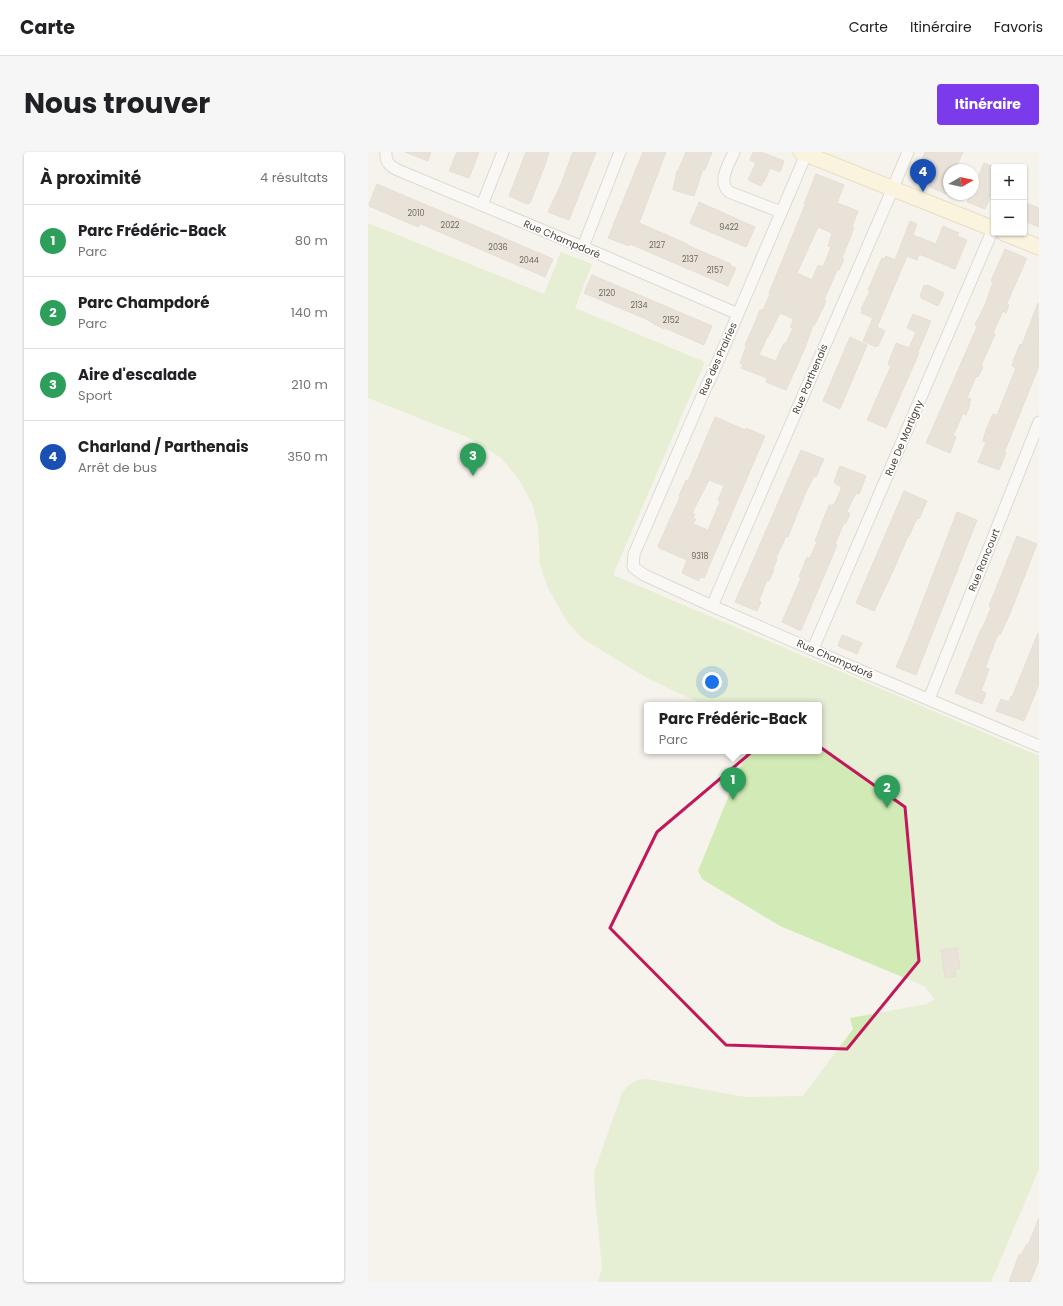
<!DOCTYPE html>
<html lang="fr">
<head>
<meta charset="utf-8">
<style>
  body { margin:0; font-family:Poppins,sans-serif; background:#f6f6f6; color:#202124 }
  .controls { position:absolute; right:12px; top:12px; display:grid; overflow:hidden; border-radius:4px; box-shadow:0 1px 3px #0004 }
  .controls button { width:36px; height:36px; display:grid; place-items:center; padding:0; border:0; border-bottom:1px solid #e0e0e0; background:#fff; color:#202124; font:20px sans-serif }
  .compass { position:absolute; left:575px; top:12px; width:36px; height:36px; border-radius:50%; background:#fff; box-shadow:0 1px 3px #0004; rotate:81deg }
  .you { position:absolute; left:344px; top:530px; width:14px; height:14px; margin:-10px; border:3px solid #fff; border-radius:50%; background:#1a73e8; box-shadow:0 0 0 6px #1a73e833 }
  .badge { display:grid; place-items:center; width:26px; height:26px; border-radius:50%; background:#7c3aed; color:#fff; font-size:13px; font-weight:700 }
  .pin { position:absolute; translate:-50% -33px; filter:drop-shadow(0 1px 2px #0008) }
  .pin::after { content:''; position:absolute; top:21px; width:14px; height:12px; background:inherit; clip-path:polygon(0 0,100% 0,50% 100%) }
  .popup { position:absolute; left:276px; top:550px; width:178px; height:52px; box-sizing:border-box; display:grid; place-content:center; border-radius:4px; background:#fff; filter:drop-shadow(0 1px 3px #0005); font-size:13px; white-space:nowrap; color:#757577 }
  .popup b { font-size:15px; color:#202124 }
  .popup::after { content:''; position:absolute; left:50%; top:100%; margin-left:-8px; border:8px solid transparent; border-top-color:#fff }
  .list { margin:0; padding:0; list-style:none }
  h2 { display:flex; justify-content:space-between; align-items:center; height:52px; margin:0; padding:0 16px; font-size:17px }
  h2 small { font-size:13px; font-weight:400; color:#757577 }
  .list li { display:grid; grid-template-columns:26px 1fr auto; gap:12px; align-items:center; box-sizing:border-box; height:72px; padding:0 16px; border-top:1px solid #e0e0e0 }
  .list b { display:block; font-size:15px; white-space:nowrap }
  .list p { margin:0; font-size:13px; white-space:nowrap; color:#757577 }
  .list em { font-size:13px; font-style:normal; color:#757577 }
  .map { position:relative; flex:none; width:671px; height:1130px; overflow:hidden; border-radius:4px }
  header { display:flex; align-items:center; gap:24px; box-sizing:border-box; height:56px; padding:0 20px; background:#fff; border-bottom:1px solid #e0e0e0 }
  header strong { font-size:19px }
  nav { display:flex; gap:22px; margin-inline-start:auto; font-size:14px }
  .intro { display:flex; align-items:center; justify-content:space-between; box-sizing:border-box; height:96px; padding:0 24px }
  h1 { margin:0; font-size:28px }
  .button { padding:10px 18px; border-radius:4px; background:#7c3aed; color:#fff; font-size:14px; font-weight:700 }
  main { display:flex; gap:24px; padding:0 24px }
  aside { flex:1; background:#fff; border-radius:4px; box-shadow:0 1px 3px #0004 }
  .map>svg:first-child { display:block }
  .green { fill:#d2eab5 }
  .building { fill:#d8cfc1; stroke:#d3c7b4; fill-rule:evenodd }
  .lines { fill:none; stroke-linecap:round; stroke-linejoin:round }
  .street-casing { stroke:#c2bbae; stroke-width:13 }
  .secondary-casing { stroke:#d6c79b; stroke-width:17 }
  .street { stroke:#fff; stroke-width:11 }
  .secondary { stroke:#fff3cd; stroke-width:15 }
  .marked { fill:none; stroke:#c2185b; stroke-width:3; stroke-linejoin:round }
  .labels { text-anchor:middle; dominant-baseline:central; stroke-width:3.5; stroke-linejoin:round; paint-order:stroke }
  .number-label { font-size:8px; fill:#6e675b }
  .street-label { font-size:10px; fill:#4b4439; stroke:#fff }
</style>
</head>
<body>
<header>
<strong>Carte</strong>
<nav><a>Carte</a><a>Itinéraire</a><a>Favoris</a></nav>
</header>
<div class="intro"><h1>Nous trouver</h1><a class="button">Itinéraire</a></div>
<main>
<aside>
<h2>À proximité<small>4 résultats</small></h2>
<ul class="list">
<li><span class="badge" style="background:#2e9e5b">1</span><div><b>Parc Frédéric-Back</b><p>Parc</p></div><em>80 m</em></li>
<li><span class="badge" style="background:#2e9e5b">2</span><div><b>Parc Champdoré</b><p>Parc</p></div><em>140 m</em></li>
<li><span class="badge" style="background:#2e9e5b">3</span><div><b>Aire d'escalade</b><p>Sport</p></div><em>210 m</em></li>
<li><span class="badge" style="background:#1a4fb4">4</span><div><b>Charland / Parthenais</b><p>Arrêt de bus</p></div><em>350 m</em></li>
</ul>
</aside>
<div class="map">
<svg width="671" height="1130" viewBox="0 0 671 1130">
  <rect width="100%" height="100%" fill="#f6f3ec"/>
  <path class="green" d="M0,71L176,142L193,100L224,112L207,156L337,210L245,423L671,604V1017L623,1130H230L234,1116L227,1045L226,1020L254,941C260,932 268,927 279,927L377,945L435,944L485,877L482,866L559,852L567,847L556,834L412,774L334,727L330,719L379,599H451V553H336L277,525L220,490L212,484L198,468L180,436L172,413L170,375L165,354L153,331L140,314L133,306L124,300L99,285L0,246Z"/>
  <path class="building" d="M37,0H63L60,9Z
    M89,0H111L101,26L81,19Z
    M158,0H181L177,13L162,51L159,52L141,44Z
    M205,0H228L201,68L180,60L193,32Z
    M275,0H298L271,71L299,83L319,92V93L363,112L362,113L368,116L360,134L262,92L261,94L240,86Z
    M318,0H344L337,18L335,17L326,44L305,38L309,19H310Z
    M385,0H393L416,9L412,20L402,16L396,30H395L393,34L380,28L388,11L382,8Z
    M557,0H595L587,18H581V34L578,42L546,28Z
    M616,11L626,15V36L617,57L599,50L603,42H605V37Z
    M448,22L476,33L469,51L490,59L484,75L486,76L474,106L476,107L471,118H469L456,148L458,149L454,158L446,174L445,173L437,196L418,238L398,230L399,226L373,216L375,212L372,211L378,195L377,193L386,173L392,158H395L402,142L401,141L437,53L436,52ZM450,75L464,81L460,94L463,95L455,115L450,113L444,128L429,121ZM412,161L426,167L422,175L425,176L418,191H416L408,209L391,203L399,185H400Z
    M9,32L185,107L177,125L53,72L50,75L1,54L2,52H1Z
    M331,50L387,75L378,95L323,72L322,71Z
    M656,50L671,56V75L656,69Z
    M542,69L549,72L545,83L568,92L575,74L591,81L589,84L599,88L587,117L551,102L549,108L539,104L509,175L517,179L510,194L508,193V195L495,189L505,166L493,161L495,158L493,157L502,139L500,138L514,106L516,107L518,104L527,108Z
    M637,97L658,106V108L640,149L639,152L641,153L638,161L635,159L625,181L627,182L613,214L615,215L610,225L608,224L599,246L603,247L601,252L602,253L598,263L595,261L592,268L585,284L588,285L582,301L558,291L609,175L607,173L617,153L625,130L623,129Z
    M224,123L344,174L336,193L297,176L296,177L286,172L278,167L216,141Z
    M556,133L558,134L559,133L576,141L570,154L553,146L554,145L552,144Z
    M670,151L671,214L636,301H638L631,318L610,310L618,290L615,289L618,278L625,262L629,263L648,216L644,214L646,207L652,192L654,193Z
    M545,162L563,169L550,200L551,201L518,276L499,268L523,214L520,212L528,191L541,196L548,180L539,176Z
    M482,185L499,193L472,257L455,249Z
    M347,265L377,278L378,276L397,284L336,426L332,425L331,429L314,421L319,408L291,396L290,394L312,345L311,344L318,328L320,329ZM341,328L356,334L350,348L352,350L340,378L325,372L328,367L325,366L327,362L324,361Z
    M433,298L456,307L448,325L446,324L437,342L420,385L418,384L408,406L409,407L405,417L406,418L401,429L399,428L391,449L393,450L389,459L367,450Z
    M472,314L498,324L491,342L488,341L479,359L482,362L478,371H476L467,392L469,393L464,405L433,478H431L414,470L433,426L431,425L439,405L442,406L449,390L447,389L461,353H466L474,335L468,332V331L466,330Z
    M536,339L559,349L551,367L549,366L541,384H540L525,419L506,459L488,451Z
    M589,360L609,368L548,523L528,515L541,485Z
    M649,384L669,392L643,459L632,483L630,482L617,516L621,517L613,539L618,541L614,552L587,541L613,477H614L623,456L621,454Z
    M670,481L671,532L656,569L628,559L633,547L641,550L643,544L644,545Z
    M474,483L494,491L489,502L470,494Z
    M589,796L592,816L587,817L588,824L577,826L573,798Z
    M671,1066V1108L662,1130H641L651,1103L654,1102L658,1093H660Z"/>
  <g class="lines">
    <defs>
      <path id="street" d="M18,0C17,11 23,15 32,19L222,98L370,162
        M366,0C361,12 349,29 361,40L413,60
        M439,0L344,223L338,235L266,402L265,415L276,423L344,454L505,524L671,594
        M114,53L135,0
        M215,95L252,0
        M344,454L519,50L540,0
        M445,497L626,75
        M561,547L671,270"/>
      <path id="secondary" d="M433,0L626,77
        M636,81L671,95"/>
    </defs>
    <use href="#street" class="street-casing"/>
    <use href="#secondary" class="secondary-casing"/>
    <use href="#street" class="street"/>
    <use href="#secondary" class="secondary"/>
  </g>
  <path d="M0 0H671V1130H0ZM418,571L537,655L551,809L479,897L358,893L242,776L289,680Z" fill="#f6f3ec" fill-opacity=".55" fill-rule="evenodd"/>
  <path class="marked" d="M418,571L537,655L551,809L479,897L358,893L242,776L289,680Z"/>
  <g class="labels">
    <g class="number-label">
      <text x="48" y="61">2010</text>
      <text x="82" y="73">2022</text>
      <text x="361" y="75">9422</text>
      <text x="289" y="93">2127</text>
      <text x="130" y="95">2036</text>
      <text x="322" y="107">2137</text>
      <text x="161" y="108">2044</text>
      <text x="347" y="118">2157</text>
      <text x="239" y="141">2120</text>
      <text x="271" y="153">2134</text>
      <text x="303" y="168">2152</text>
      <text x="332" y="404">9318</text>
    </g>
    <g class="street-label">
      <text transform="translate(194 87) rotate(23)">Rue Champdoré</text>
      <text transform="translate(350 207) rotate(-66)">Rue des Prairies</text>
      <text transform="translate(442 227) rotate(-67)">Rue Parthenais</text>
      <text transform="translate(536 286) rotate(-67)">Rue De Martigny</text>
      <text transform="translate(616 408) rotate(-68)">Rue Rancourt</text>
      <text transform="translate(467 507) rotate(24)">Rue Champdoré</text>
    </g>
  </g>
</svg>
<div class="controls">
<button>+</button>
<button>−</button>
</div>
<svg class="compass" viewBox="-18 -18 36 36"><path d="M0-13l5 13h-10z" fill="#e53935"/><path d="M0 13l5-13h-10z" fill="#757577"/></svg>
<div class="you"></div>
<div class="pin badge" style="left:365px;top:648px;background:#2e9e5b">1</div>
<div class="popup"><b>Parc Frédéric-Back</b>Parc</div>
<div class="pin badge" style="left:519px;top:656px;background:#2e9e5b">2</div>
<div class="pin badge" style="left:105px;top:324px;background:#2e9e5b">3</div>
<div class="pin badge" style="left:555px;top:40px;background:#1a4fb4">4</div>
</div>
</main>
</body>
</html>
